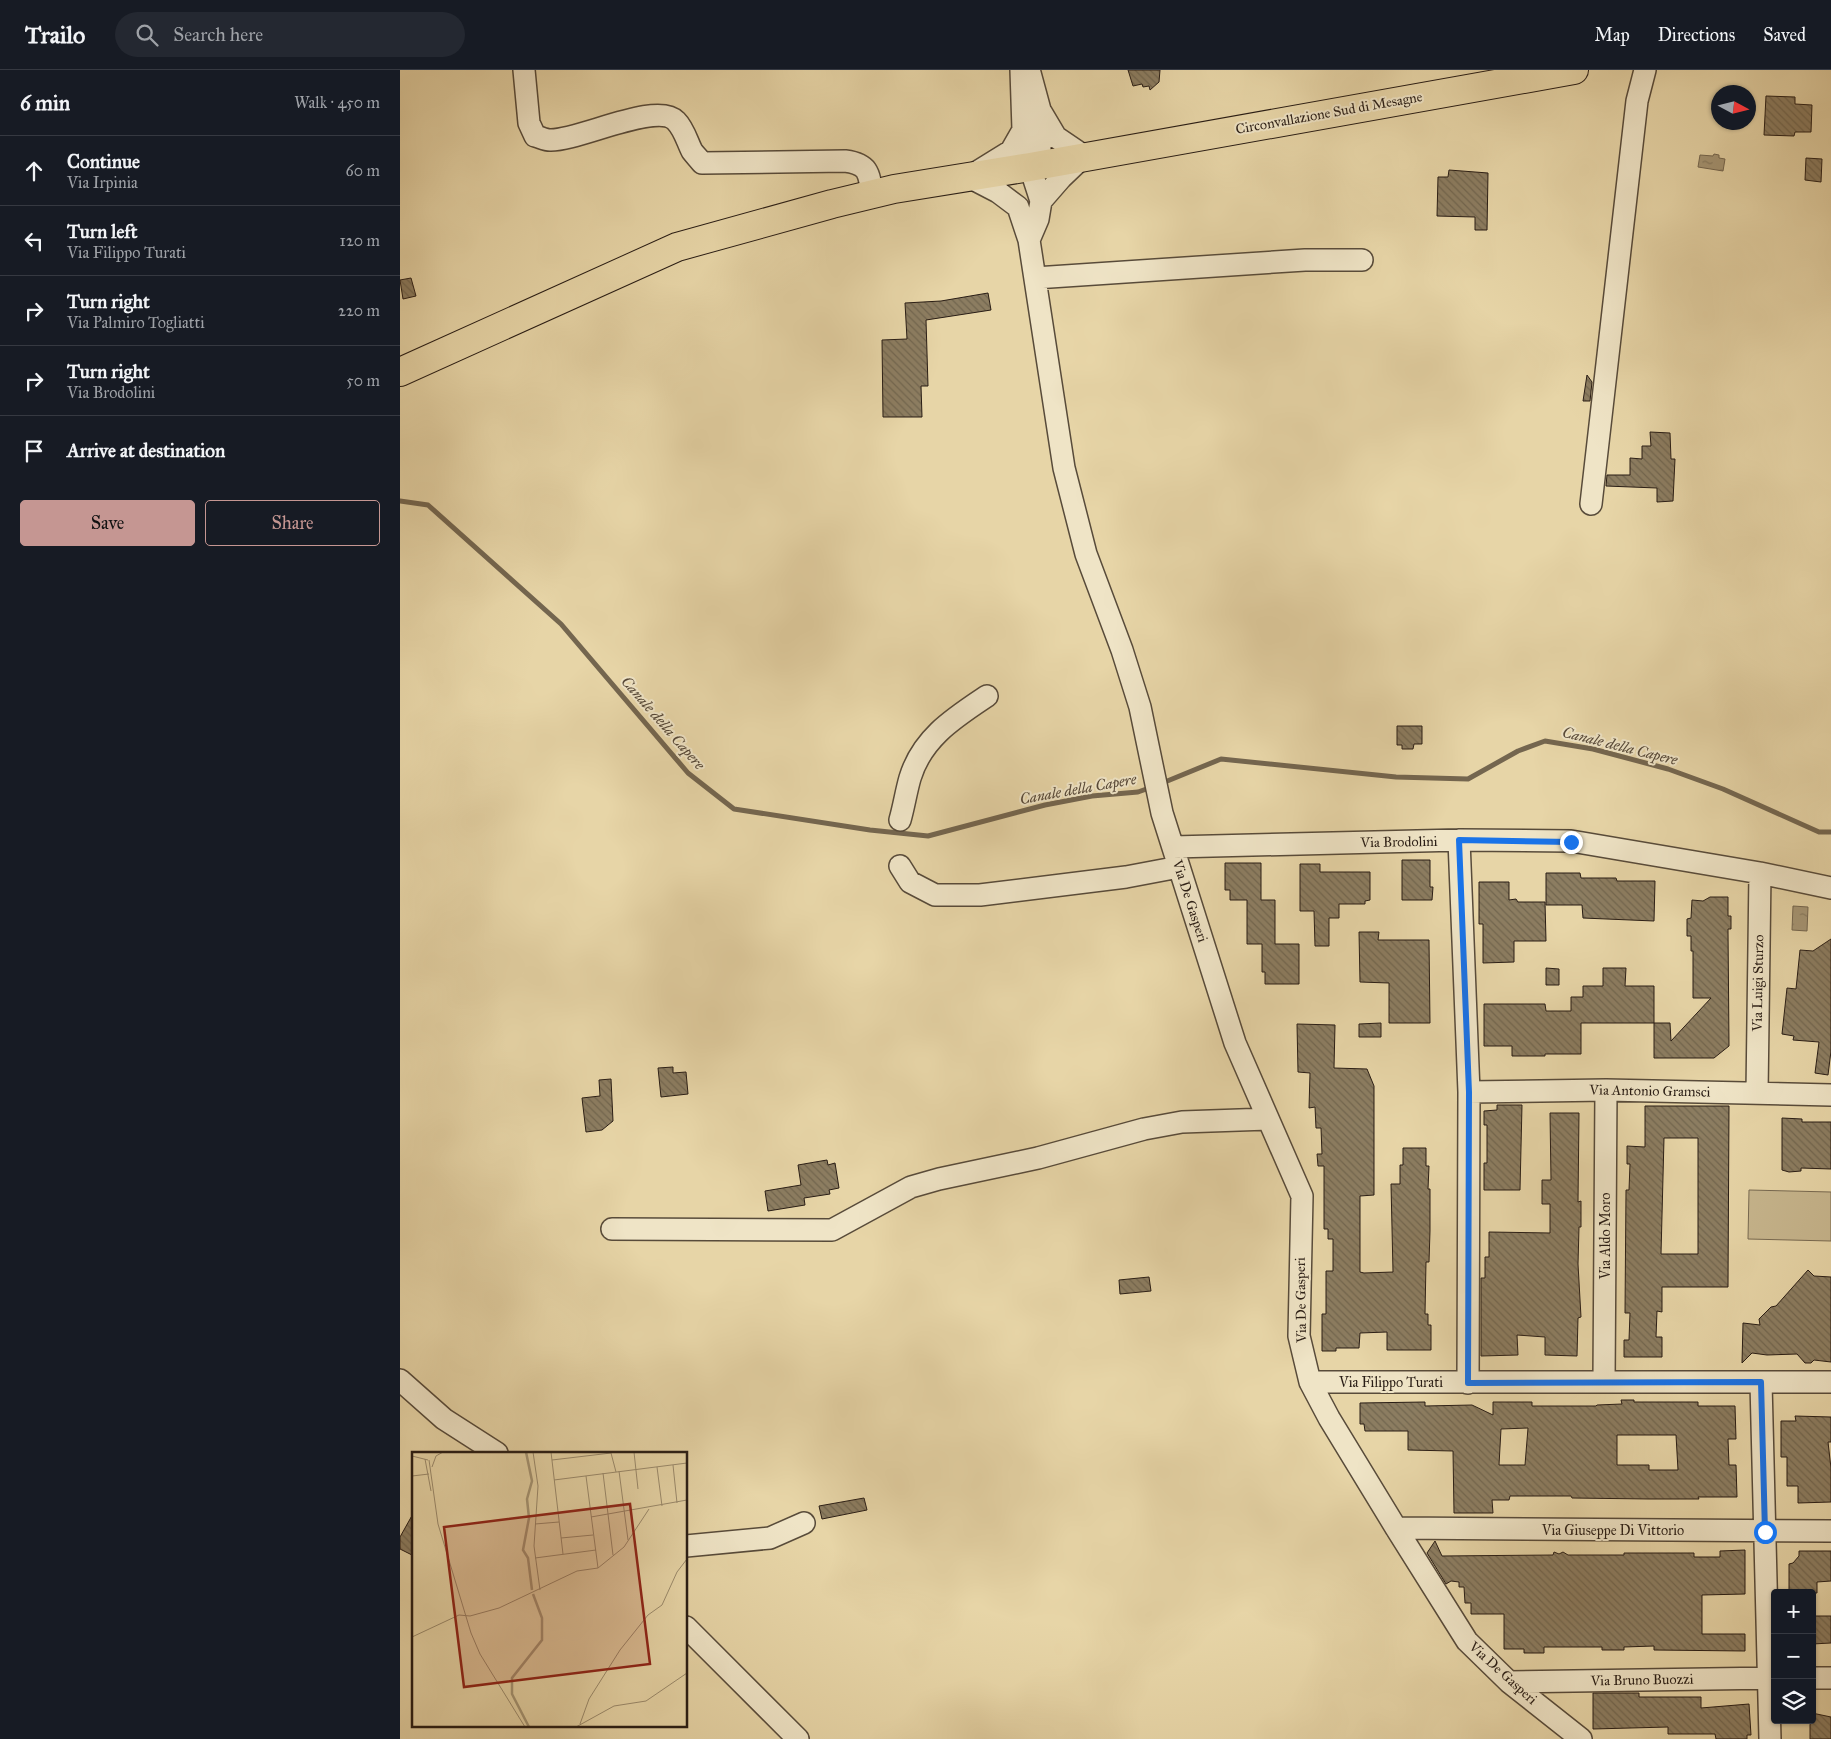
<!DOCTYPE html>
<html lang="en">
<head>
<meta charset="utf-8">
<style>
  body { margin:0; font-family:"IM FELL Great Primer",serif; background:#242831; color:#f1f3f6 }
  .controls { position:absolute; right:15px; bottom:15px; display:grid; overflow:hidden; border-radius:5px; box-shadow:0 1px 4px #0004 }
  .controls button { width:45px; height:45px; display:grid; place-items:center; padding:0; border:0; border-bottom:1px solid #363941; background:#171b24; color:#f1f3f6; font:25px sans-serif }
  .compass { position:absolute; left:1311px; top:15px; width:45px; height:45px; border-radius:50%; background:#171b24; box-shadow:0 1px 4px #0004; rotate:97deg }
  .stop { position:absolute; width:15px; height:15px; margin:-11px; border:4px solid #1a73e8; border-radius:50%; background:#fff }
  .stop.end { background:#1a73e8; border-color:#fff; box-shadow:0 1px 5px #0008 }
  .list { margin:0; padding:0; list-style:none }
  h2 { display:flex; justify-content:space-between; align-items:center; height:65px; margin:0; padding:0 20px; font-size:21px }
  h2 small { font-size:16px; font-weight:400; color:#9ea1a6 }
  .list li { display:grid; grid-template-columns:32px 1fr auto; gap:15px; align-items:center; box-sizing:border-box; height:70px; padding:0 20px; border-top:1px solid #363941 }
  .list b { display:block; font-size:19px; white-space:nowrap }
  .list p { margin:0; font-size:16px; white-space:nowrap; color:#9ea1a6 }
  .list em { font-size:16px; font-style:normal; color:#9ea1a6 }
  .actions { display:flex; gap:10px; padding:15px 20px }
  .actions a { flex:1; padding:11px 0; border:1px solid #c59692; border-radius:5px; text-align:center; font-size:18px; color:#c59692 }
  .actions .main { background:#c59692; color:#111 }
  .icon { flex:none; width:28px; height:28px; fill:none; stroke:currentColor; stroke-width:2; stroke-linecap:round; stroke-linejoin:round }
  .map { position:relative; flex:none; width:1431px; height:1669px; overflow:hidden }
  header { display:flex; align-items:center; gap:30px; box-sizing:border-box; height:70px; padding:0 25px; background:#171b24; border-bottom:1px solid #363941 }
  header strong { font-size:24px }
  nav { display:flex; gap:28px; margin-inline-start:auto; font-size:18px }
  .search { width:350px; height:45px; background:#242831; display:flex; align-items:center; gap:12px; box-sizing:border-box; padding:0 18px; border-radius:28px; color:#9ea1a6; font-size:19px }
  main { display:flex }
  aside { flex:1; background:#171b24 }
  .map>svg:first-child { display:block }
  .grass { fill:#c7b68e; stroke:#786a52 }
  .water { fill:url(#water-ripples); stroke:#74664f }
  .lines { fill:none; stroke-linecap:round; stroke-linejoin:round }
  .stream { stroke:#74664f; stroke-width:5 }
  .building { fill:url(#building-back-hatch); stroke:#291d15; fill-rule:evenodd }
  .minor-casing { stroke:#584b3a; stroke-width:24 }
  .major-casing { stroke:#291d15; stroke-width:30 }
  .minor { stroke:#efe4c6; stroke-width:21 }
  .major { stroke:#e7d5a7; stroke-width:28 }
  .route { stroke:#1a73e8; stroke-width:6 }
  .labels { text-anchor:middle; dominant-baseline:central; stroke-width:4; stroke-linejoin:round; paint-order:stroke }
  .street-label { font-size:14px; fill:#291d15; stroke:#efe4c6 }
  .water-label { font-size:15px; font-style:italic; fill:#554737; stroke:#efe4c6 }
  .inset-river { fill:none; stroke:#a69675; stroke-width:2.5 }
  .inset-road { fill:none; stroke:#9b8b6d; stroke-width:1 }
  .view { fill:#8f2418; fill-opacity:0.15; stroke:#8f2418; stroke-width:2.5 }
  .inset-edge { fill:none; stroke:#291d15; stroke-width:2.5 }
</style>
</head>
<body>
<header>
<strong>Trailo</strong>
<div class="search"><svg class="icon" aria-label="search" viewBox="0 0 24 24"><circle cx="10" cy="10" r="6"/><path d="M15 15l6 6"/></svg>Search here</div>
<nav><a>Map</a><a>Directions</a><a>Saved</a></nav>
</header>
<main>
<aside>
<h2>6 min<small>Walk · 450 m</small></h2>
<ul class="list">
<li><svg class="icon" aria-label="ahead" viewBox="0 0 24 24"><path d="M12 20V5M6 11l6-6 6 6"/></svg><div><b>Continue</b><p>Via Irpinia</p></div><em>60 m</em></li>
<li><svg class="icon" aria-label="left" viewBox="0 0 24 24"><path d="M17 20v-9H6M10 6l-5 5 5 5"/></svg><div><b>Turn left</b><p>Via Filippo Turati</p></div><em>120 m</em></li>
<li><svg class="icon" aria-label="right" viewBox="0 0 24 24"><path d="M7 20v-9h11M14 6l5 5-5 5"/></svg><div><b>Turn right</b><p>Via Palmiro Togliatti</p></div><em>220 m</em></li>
<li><svg class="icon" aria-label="right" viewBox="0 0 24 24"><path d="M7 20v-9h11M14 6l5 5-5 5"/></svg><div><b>Turn right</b><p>Via Brodolini</p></div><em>50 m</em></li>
<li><svg class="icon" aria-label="arrive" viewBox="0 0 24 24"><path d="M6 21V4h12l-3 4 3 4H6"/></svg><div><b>Arrive at destination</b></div></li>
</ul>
<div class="actions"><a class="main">Save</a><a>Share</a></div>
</aside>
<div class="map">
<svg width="1431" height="1669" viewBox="0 0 1431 1669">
  <defs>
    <pattern id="water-ripples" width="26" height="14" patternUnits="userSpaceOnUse" patternTransform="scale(1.25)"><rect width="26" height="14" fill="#a69675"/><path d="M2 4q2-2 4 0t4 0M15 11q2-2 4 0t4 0" fill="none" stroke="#877a5f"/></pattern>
    <pattern id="building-back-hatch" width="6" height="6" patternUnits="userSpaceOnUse" patternTransform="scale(1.25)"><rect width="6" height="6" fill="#8c7d61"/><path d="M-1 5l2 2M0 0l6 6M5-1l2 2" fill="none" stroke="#72664f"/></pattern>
  </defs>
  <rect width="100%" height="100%" fill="#e7d5a7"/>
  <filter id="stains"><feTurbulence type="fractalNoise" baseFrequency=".004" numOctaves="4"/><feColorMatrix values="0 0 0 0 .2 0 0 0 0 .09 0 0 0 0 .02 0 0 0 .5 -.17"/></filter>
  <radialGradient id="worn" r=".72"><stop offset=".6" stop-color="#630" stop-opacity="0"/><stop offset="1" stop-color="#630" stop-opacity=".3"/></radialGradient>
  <path class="grass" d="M1349,1120L1431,1122V1171L1348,1169Z"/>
  <path class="water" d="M1314,84L1319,85V88L1325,89L1323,101L1298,97L1300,85L1313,86Z
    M1393,836L1408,837L1407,861L1392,860Z"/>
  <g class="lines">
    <path class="stream" d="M0,431L28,435L161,554L288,703L334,739L470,760L528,766L645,735L692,726L738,722L752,717
      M760,714L821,689L996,707L1068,709L1118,681L1145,671L1193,679L1268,699L1323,719L1419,762H1431"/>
  </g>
  <path class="building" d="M728,0H760L759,12L750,20L749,16L743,17L742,14L733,16Z
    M1366,26L1395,27V34L1412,35L1411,62H1395L1394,66L1364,65Z
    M1406,88L1422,89L1421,112L1405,110Z
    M1049,100L1088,103L1087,160H1075V147L1037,146L1038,107H1048Z
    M11,208L16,226L3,229L0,210Z
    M588,223L591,240L526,250L528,316H521L522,347H483L482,270L507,269L505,233L541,231Z
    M1187,305L1192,312L1190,331H1183Z
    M1250,362L1270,363L1271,389H1275L1273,431L1257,432V418L1206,416L1207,405H1230V388L1242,389V376H1251Z
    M997,656H1022V674H1014L1013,679H1002V675H997Z
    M1002,790H1030V817H1033L1032,830H1002Z
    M825,793H861V830H875V874H899V914H865V902H862V874H847V830H830V820H825Z
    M900,794H920V802H970V830L965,831V834H939V848H929V876H915L914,841H900Z
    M1146,803H1180L1181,808H1216L1217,811H1255L1254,851L1183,848L1182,835H1146Z
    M1079,812H1109V830L1116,829L1118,832H1145L1146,871H1114V892L1083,893V854H1079Z
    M1310,827H1328V846H1331V859H1328L1329,976L1314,988H1254V953H1270L1271,971L1311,928H1293V881H1291V866H1287V849L1291,848L1292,830L1303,831Z
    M959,862H979L978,870H1029L1030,953H989V913L960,912Z
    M1431,869V981L1428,1005L1415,1003L1419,972L1393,970L1394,966L1382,964L1387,918L1396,919L1400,880L1413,881Z
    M1146,898L1159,899V915H1146Z
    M1203,898H1226L1225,916H1254V953H1181V984H1145V986H1112V976H1084V934H1145L1146,941H1171V927H1183V916H1203Z
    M981,953V967H959V954Z
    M897,954L935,955L934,998L967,999L974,1016V1125L960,1126V1202L964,1203L993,1202L991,1114H1000V1095H1003V1078H1026V1096H1029L1028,1119H1030V1161L1029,1192H1026L1025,1244H1028V1255H1031V1280H987V1262L960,1263L959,1278H936V1281H922V1244H926V1201H933V1169H928V1159H924V1096H918L917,1084H922L921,1058H916L915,1037L909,1038L910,1003L898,1002Z
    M273,997V1003L286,1002L288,1024L261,1027L258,998Z
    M211,1009L213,1051L202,1060L186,1062L182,1028L200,1026L199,1010Z
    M1097,1035H1122L1120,1120H1084V1093H1087V1055H1084V1041L1097,1040Z
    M1245,1036H1329L1328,1217H1262V1242L1257,1241L1256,1267H1262V1287H1224V1270H1229L1230,1243H1225L1226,1120H1229L1230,1094H1227V1076L1245,1077ZM1264,1068H1298V1184H1261Z
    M1150,1043H1179L1178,1132L1181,1131V1157H1179L1178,1194L1181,1247L1178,1248L1177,1286L1145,1285V1267L1117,1265L1118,1285L1081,1286V1208H1085V1187H1089V1162L1150,1163V1134H1142V1110H1151Z
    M1382,1048L1402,1049V1052H1431V1099L1401,1098V1101L1389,1102L1382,1100Z
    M427,1090L428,1095L435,1093L439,1118L429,1120L430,1124L404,1128L405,1135L368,1141L365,1121L401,1115L398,1095Z
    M1408,1200L1414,1206L1431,1207V1292L1414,1290L1411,1293H1405L1397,1284L1367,1285L1352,1283L1342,1293L1343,1253L1360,1255L1359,1249L1371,1237L1376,1236Z
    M749,1207L751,1221L720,1224L719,1210Z
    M1221,1330H1234V1332H1298V1336H1335L1336,1369H1328L1329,1395H1336L1337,1427H1298L1299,1429H1249L1172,1428L1171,1426H1110L1109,1430H1092L1093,1443H1054L1053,1381L1008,1380V1361H965L964,1354H960V1333L1025,1332V1336L1072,1335L1093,1345V1332H1132V1336H1196L1197,1335L1222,1334ZM1128,1358L1125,1395H1099L1101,1359ZM1217,1365H1276L1278,1400H1249V1395H1217Z
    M1395,1346L1431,1347V1372H1428L1431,1398V1432L1398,1433V1416H1387V1387H1381V1351H1396Z
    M464,1428L467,1440L422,1449L419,1436Z
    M14,1442V1486L0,1479V1467Z
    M1035,1471L1042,1486L1153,1485L1154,1482L1159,1484L1163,1482L1168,1485H1224V1483H1294V1487H1320V1481L1345,1480V1524L1302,1525V1564H1345V1581L1254,1580V1576L1224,1577V1580H1202V1577H1144V1583H1124V1579H1104V1544H1071V1533H1065L1064,1517H1059V1512L1051,1511L1046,1514L1027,1483Z
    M1399,1481H1431V1511L1417,1512V1523H1389V1494L1393,1493L1399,1486Z
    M1412,1546H1431V1573L1412,1574Z
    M1193,1623H1239V1627H1301V1638L1349,1634L1351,1665H1347V1669H1316L1315,1664H1268V1657L1193,1659Z
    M1412,1643L1431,1647V1669H1410V1655L1411,1650H1412Z"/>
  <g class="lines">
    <defs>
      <path id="minor" d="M124,0L129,53L135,66C140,67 145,70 150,70C178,71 257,31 276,51C284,59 287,71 292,81C295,85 299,89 302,93L445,91C468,94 469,102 472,124
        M621,0L623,60L630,97L641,131L638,149L629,170
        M630,3L640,40V81L632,94
        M640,40L656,67L684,86L661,108L641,131
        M623,60L611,81L569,107L598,122L618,137L629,170L664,398L686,484L722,580L740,637L762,743L835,973L902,1126L899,1266L910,1312L929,1348L996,1458L1067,1571L1109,1612L1181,1669
        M635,208L905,190H962
        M1191,434L1237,31L1245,0
        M500,750C504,736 506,722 510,708C522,668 554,648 587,626
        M1059,770L1069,1022L1068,1313
        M773,777L1059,770L1171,771L1360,803L1431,818
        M500,796L510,812L535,825H580L726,807L779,797
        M1069,1022L1206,1020L1431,1025
        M1357,1023L1360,803
        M212,1159L432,1160L511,1117L539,1109L638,1088L744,1059L782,1052L868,1049
        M0,1310L44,1349L97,1383
        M1204,1311L1206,1020
        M910,1312H1431
        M1361,1313L1370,1669
        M996,1458L1431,1461
        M286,1476L370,1468L404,1453
        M286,1557L398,1669
        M1412,1608H1431
        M1109,1612L1375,1608"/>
      <path id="major" d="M0,302L277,177L432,134L494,119L630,97L1174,0"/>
    </defs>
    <use href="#minor" class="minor-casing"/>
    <use href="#major" class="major-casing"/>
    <use href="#minor" class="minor"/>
    <use href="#major" class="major"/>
  </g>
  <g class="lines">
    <path class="route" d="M1171,772L1059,770L1069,1022L1068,1313L1361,1312L1365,1462"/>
  </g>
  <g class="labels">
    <g class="street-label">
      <text transform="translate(929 43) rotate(-10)">Circonvallazione Sud di Mesagne</text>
      <text transform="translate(999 772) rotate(-1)">Via Brodolini</text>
      <text transform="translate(790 831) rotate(72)">Via De Gasperi</text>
      <text transform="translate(1358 913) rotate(-89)">Via Luigi Sturzo</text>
      <text transform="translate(1250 1021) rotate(1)">Via Antonio Gramsci</text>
      <text transform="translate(1205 1166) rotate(-90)">Via Aldo Moro</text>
      <text transform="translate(901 1230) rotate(-91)">Via De Gasperi</text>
      <text x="991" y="1312">Via Filippo Turati</text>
      <text x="1213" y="1460">Via Giuseppe Di Vittorio</text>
      <text transform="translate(1103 1603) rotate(42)">Via De Gasperi</text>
      <text transform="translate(1242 1610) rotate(-1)">Via Bruno Buozzi</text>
    </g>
    <g class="water-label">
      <text transform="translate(263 653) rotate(49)">Canale della Capere</text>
      <text transform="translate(1220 676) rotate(14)">Canale della Capere</text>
      <text transform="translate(678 719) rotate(-10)">Canale della Capere</text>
    </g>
  </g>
  <g transform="translate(12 1382)">
    <rect width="275" height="275" fill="#e7d5a7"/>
    <path class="inset-river" d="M114,0L120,29L115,47L117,66L111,98L116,106L120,138M117,275L100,242V226L130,188V166L121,142"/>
    <path class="inset-road" d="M121,0L126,34L122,94L128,138M139,0L151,102M222,0L226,37M199,1L204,20M0,4L16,8M13,7L19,39M17,8L26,72L59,181L68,202L113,275M140,8L199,1M261,13L265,51M20,15L24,4L31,0M245,15L250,54M207,19L216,88M191,21L201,103M0,24L17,22M174,24L186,116M142,28L275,11M179,65L275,48M123,72L147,70M149,86L181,83M123,106L184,98M0,185L47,163L58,164L87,156L165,119L186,116L212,95L237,57M168,272L177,247L208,198L236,163L250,153L265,120L275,107M164,275L202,254L234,249L275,221"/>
    <path class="view" d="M218,52L238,212L52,235L32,75Z"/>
    <rect width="275" height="275" class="inset-edge"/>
  </g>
  <rect width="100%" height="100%" filter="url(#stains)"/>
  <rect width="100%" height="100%" fill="url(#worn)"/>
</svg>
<div class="controls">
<button>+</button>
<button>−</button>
<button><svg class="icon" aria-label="layers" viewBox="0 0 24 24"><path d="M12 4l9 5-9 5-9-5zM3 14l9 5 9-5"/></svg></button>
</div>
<svg class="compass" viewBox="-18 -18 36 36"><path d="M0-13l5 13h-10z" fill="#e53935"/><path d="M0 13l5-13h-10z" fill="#9ea1a6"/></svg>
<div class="stop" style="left:1365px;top:1462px"></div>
<div class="stop end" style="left:1171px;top:772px"></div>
</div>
</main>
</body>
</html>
